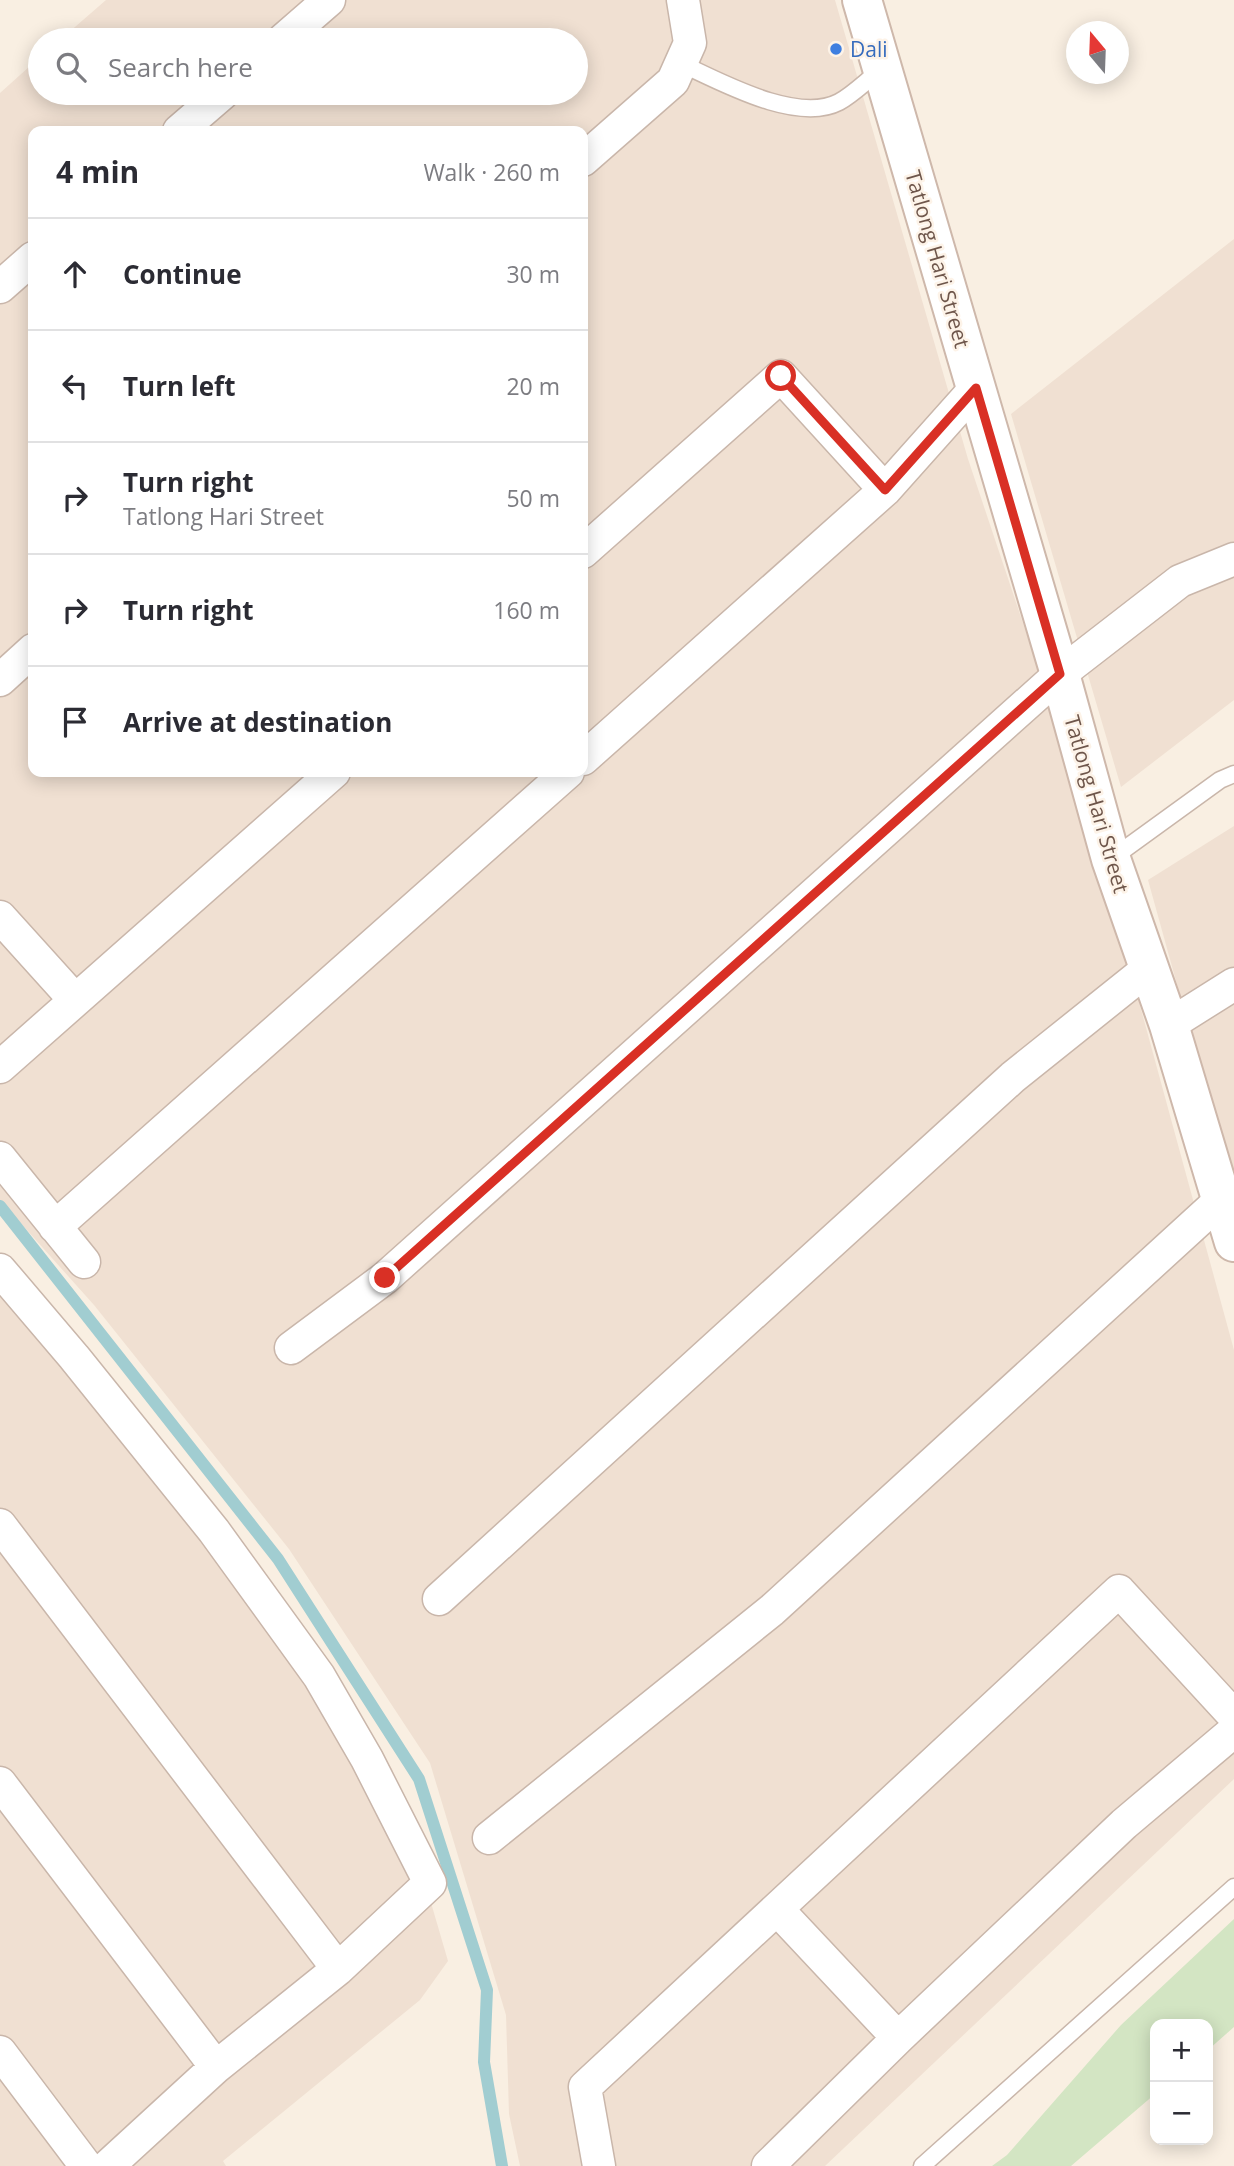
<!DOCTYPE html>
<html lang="en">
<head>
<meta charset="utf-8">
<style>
  body { margin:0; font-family:"Open Sans",sans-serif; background:#f2f2f3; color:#2b2b33 }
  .controls { position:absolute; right:21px; bottom:21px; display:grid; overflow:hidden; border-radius:14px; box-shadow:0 4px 18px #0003 }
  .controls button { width:63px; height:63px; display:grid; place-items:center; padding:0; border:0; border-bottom:2px solid #e1e1e2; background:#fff; color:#2b2b33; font:35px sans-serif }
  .compass { position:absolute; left:1066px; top:21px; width:63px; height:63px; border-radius:50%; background:#fff; box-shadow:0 4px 18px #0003; rotate:341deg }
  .stop { position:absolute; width:21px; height:21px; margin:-16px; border:5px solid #d93025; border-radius:50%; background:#fff }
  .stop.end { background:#d93025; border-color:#fff; box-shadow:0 2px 7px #0008 }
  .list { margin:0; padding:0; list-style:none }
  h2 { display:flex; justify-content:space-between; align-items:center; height:91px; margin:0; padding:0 28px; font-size:30px }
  h2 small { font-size:23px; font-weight:400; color:#7c7c81 }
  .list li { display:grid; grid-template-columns:46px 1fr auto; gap:21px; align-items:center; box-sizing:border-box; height:112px; padding:0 28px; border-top:2px solid #e1e1e2 }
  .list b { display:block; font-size:26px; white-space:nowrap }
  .list p { margin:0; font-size:23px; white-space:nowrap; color:#7c7c81 }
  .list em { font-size:23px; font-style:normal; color:#7c7c81 }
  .icon { flex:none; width:38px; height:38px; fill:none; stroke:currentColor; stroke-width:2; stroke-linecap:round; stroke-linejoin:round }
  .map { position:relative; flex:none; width:1234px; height:2166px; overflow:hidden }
  .search { position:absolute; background:#fff; box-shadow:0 4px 18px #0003; left:28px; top:28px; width:560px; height:77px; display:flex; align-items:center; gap:18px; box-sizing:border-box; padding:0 24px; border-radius:38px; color:#7c7c81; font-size:26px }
  .panel { position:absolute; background:#fff; box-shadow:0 4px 18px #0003; left:28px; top:126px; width:560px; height:651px; border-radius:14px }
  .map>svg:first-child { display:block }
  .residential { fill:#f0e0d2; fill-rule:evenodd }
  .green { fill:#d3e5c3 }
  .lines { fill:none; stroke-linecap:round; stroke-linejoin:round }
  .stream { stroke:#a1cdd1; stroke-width:12 }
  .lane-casing { stroke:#c9b6aa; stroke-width:19 }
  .street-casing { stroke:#c9b6aa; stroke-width:35 }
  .secondary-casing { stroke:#ceb8ab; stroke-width:42 }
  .lane { stroke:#fff; stroke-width:16 }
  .street { stroke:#fff; stroke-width:32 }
  .secondary { stroke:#fff; stroke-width:38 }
  .route { stroke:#d93025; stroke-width:9 }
  .shop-dot { fill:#3f7fe0; stroke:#fdf3e8; stroke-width:2.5 }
  .labels { text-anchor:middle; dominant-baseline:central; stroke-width:5; stroke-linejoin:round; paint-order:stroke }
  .shop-label { font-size:21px; fill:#366cbe; stroke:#fdf3e8; text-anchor:start }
  .street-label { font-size:21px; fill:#6e564b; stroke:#fdf3e8 }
</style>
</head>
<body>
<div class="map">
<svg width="1234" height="2166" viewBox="0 0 1234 2166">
  <rect width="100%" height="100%" fill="#f9efe2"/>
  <path class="residential" d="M106,0H835L968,459L1091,826L1234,1350V1779L825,2166H520L509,2114L506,2015L430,1763L289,1549L94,1305L0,1200V93L40,57V93H576V40H60ZM33,131H583V772H33Z
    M1234,239V700L1121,787L1011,414Z
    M1234,826V1190L1148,880Z
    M0,1258L392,1769L448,1961L420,2000L223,2161L226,2166H0Z"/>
  <path class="green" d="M1234,1919V2027L1208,2050V2024H1155V2094L1071,2166H992L1007,2155L1121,2025Z"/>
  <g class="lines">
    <path class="stream" d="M0,1206L278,1559L419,1779L487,1990L484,2062L502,2166"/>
    <defs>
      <path id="lane" d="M682,64C721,82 797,124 839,102C854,94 868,79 882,69
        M1111,859L1220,780L1234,774
        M922,2166L1234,1887"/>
      <path id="street" d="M283,40L329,0
        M179,131L223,93
        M583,160L673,81L690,43L683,0
        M0,287L33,258
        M583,552L781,376L885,490
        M0,680L33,650
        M583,759L885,490L976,388
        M0,917L75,1000
        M1169,1025L1234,984
        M0,1067L334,772
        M0,1158L84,1262
        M55,1227L568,772
        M0,1270L74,1357L214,1531L319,1676L367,1759L430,1883L338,1969L216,2067L108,2166
        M291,1348L385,1278L1060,674L1180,581L1234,559
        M0,1525L338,1969
        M439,1599L1013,1077L1148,969
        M0,1783L216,2067
        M489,1838L772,1610L1222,1199L1234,1192
        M777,1909L898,2038
        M0,2052L86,2166
        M599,2166L585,2087L1119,1591L1234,1716
        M768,2166L898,2038L1124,1824L1234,1731"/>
      <path id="secondary" d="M862,0L1060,674L1111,859L1169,1025L1234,1242"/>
    </defs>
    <use href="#lane" class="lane-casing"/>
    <use href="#street" class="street-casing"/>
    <use href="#secondary" class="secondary-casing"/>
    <use href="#lane" class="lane"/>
    <use href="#street" class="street"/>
    <use href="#secondary" class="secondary"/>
  </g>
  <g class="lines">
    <path class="route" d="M385,1278L1060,674L976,388L885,490L781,376"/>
  </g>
  <circle class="shop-dot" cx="836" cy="49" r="7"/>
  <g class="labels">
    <g class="shop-label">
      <text x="850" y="49">Dali</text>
    </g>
    <g class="street-label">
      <text transform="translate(938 259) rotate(74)">Tatlong Hari Street</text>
      <text transform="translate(1097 804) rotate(74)">Tatlong Hari Street</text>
    </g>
  </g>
</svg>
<div class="controls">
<button>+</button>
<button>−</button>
</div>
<svg class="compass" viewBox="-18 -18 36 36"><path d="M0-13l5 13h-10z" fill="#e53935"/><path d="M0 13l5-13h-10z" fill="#7c7c81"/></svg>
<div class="stop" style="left:781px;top:376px"></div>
<div class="stop end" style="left:385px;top:1278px"></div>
<div class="search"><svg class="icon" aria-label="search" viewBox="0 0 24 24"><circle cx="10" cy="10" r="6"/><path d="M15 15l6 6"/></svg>Search here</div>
<section class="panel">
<h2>4 min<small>Walk · 260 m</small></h2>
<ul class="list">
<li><svg class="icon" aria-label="ahead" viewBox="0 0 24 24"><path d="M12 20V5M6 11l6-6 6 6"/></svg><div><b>Continue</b></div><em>30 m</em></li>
<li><svg class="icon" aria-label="left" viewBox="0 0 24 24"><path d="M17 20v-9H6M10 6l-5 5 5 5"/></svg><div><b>Turn left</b></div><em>20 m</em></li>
<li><svg class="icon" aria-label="right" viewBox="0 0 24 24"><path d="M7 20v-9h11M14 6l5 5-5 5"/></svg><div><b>Turn right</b><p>Tatlong Hari Street</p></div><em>50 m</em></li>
<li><svg class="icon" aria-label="right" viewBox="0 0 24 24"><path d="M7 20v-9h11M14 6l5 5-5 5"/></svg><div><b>Turn right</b></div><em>160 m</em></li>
<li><svg class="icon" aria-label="arrive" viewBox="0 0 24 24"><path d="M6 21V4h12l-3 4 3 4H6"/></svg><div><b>Arrive at destination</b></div></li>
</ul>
</section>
</div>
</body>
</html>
